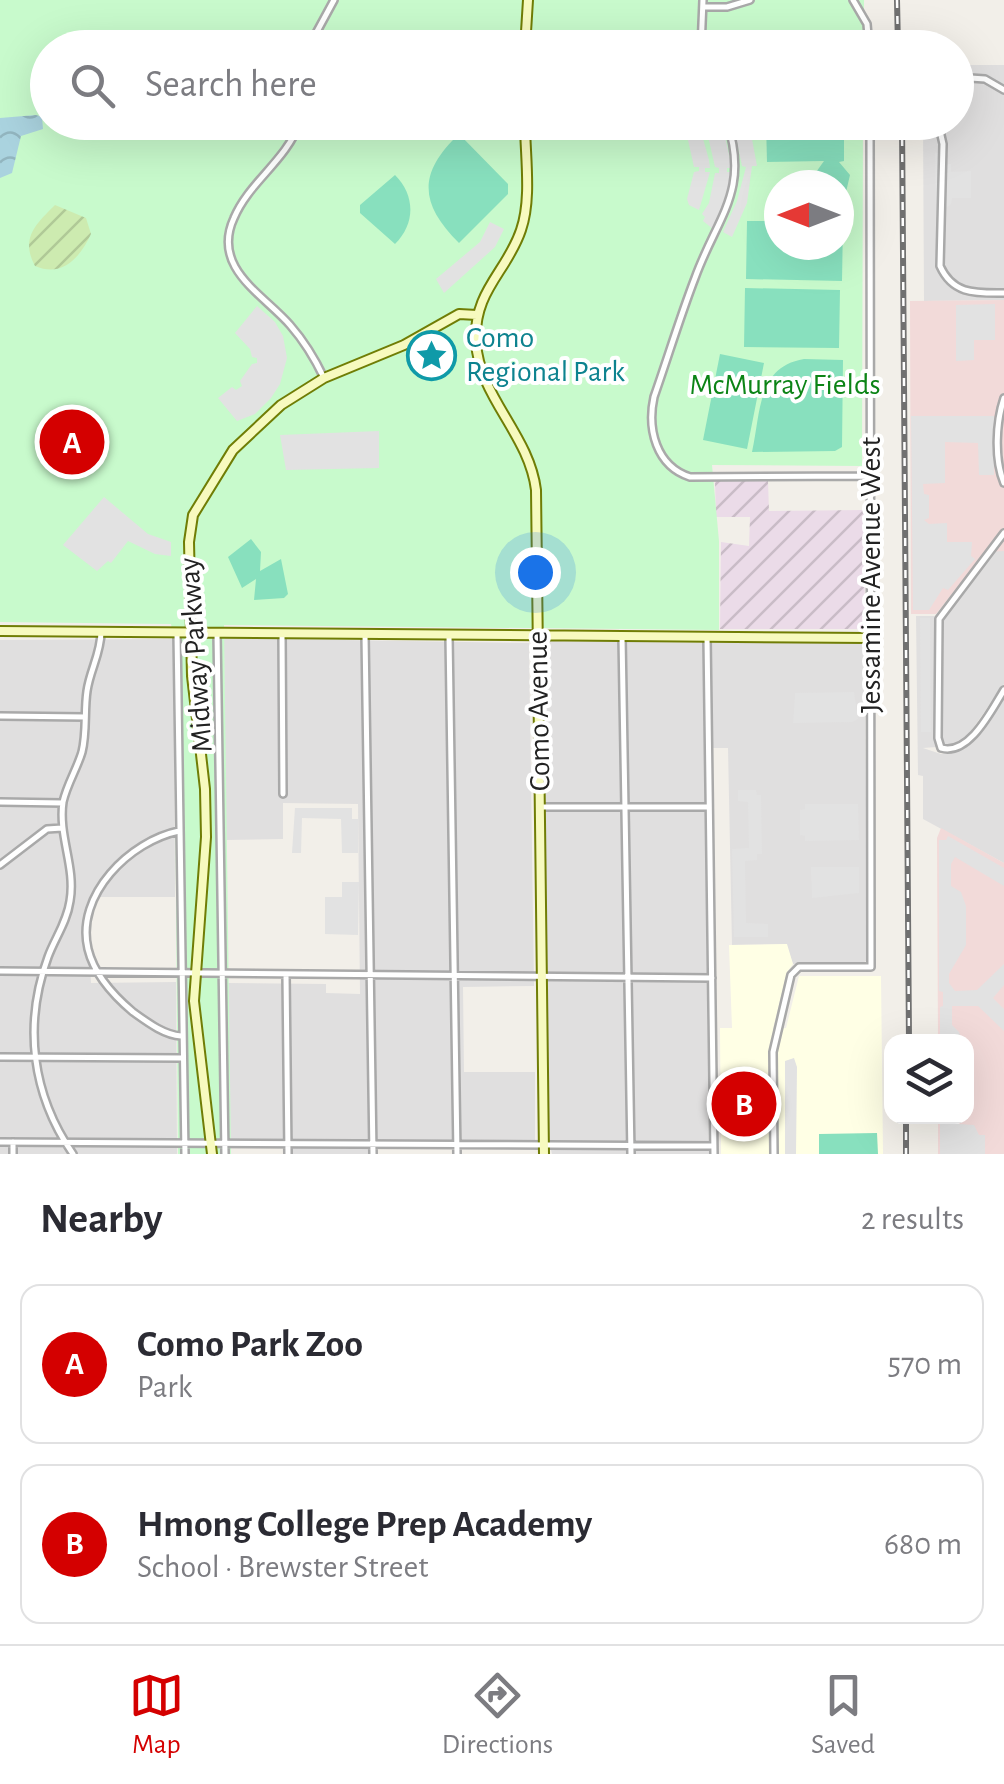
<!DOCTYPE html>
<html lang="en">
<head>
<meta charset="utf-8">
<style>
  body { margin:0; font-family:"Alegreya Sans",sans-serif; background:#f7f7f7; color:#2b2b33 }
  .controls { position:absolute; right:30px; bottom:30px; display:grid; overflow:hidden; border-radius:20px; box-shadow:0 10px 40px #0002 }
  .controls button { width:90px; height:90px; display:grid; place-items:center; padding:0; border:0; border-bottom:2px solid #e1e1e2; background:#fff; color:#2b2b33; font:50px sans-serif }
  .compass { position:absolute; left:764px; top:170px; width:90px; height:90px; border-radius:50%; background:#fff; box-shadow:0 10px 40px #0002; rotate:270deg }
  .you { position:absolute; left:535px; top:572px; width:35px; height:35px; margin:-25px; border:8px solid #fff; border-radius:50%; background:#1a73e8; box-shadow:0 0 0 15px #1a73e833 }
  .badge { display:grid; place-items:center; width:65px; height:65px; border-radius:50%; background:#d40000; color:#fff; font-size:32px; font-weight:700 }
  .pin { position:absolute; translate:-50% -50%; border:5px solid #fff; box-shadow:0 2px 10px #0006 }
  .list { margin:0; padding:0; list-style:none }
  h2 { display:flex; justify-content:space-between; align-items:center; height:130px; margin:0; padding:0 40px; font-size:42px }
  h2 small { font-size:32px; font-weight:400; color:#7c7c81 }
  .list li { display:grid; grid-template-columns:65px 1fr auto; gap:30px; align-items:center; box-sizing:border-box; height:160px; margin:0 20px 20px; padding:0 20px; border:2px solid #e1e1e2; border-radius:20px }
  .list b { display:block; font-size:38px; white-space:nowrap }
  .list p { margin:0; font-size:32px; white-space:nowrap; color:#7c7c81 }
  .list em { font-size:32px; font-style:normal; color:#7c7c81 }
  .icon { flex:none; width:55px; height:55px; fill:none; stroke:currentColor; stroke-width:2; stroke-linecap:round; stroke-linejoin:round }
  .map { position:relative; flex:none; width:1004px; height:1154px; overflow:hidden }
  .search { position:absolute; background:#fff; box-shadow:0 10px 40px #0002; left:30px; right:30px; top:30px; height:110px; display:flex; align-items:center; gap:25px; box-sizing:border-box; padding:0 35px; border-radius:55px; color:#7c7c81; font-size:38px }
  .sheet { height:490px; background:#fff }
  nav { display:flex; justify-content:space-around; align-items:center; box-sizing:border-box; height:140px; border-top:2px solid #e1e1e2; background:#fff; font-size:28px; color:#7c7c81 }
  nav a { display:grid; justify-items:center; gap:5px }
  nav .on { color:#d40000 }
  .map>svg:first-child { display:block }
  .residential { fill:#e0dfdf }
  .commercial { fill:#f2dad9 }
  .industrial { fill:url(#industrial-furrows) }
  .education { fill:#ffffe5 }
  .park { fill:#c8facc; fill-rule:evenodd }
  .garden { fill:url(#garden-furrows) }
  .pitch { fill:#88e0be }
  .parking { fill:#e2e2e2 }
  .water { fill:url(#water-waves) }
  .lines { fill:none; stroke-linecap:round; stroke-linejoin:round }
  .street-casing { stroke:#a9a9a9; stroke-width:10 }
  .secondary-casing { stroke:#707d05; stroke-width:12 }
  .street { stroke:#fff; stroke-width:5 }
  .secondary { stroke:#f7fabf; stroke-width:8 }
  .rail-casing { stroke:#707070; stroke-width:6 }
  .rail { stroke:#fff; stroke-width:2.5; stroke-dasharray:8; stroke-linecap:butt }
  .labels { text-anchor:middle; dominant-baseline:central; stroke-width:8; stroke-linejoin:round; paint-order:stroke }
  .culture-label { font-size:30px; fill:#0d838f; stroke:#fff; text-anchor:start }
  .park-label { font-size:30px; fill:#0c8416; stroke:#fff }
  .street-label { font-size:30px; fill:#222; stroke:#fff }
</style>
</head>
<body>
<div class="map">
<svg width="1004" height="1154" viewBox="0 0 1004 1154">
  <defs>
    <pattern id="industrial-furrows" width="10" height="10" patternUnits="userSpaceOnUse" patternTransform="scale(2.5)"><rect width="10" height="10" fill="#ebdbe8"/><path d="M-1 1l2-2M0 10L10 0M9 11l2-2" fill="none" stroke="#c9bcc7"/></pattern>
    <pattern id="garden-furrows" width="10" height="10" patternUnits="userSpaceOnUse" patternTransform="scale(2.5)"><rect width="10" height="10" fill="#cdebb0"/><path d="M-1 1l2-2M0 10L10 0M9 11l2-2" fill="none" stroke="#b0c997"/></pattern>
    <pattern id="water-waves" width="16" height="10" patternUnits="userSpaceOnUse" patternTransform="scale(2.5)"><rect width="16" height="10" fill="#aad3df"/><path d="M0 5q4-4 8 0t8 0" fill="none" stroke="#92b5bf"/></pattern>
  </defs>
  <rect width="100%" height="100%" fill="#f2efe9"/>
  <path class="residential" d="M957,65H1004V300L924,301L923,123L956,122Z
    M996,551H1004V684L964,741L950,746L923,748L941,754L965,749L1004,696V863L923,819V776L918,775L916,616H943Z
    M222,638L529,643L534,986L463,987L464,1072H535V1141H370L369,1154H292L291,1140L227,1139V983L326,984V993L360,994L358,804L283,803V839L226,840L224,649L219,646Z
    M174,639L175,897H94L82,938L90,963L91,983L176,982L177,1154H0V640Z
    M547,641L704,643L709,1154H552L548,1137L543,645Z
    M865,642L867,960L862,964H793L786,944L732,945L728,748H712L711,643Z"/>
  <path class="commercial" d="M1004,300V551L985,552L936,614H911L910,301Z
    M941,828L1004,863V1154H938V1117L966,1116V1042L938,1041L937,838Z"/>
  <path class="industrial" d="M715,481H768L769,511L864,510L865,629H720L721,542L749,546L750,517H716Z"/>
  <path class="education" d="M787,944L793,964L787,972L773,1029L786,1028L799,976H881L883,1154H721L720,1028H732L729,945Z"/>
  <path class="park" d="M0,0H864V47L48,48V122L863,123L862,466L712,465L719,541V630L224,625L231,1154H178L174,640L171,624L0,622ZM779,185H839V245H779Z"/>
  <path class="garden" d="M55,205L86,218L91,234C80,258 62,278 35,266C20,238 36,224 55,205Z"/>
  <path class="pitch" d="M766,123H844V161L839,162L850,175L846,192L839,196V185H815L814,175L824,161L767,162Z
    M459,134L508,184V194L459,243C420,204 417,174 459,134Z
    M395,175C416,196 415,224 395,244L360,213V205Z
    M747,221H779V245H839V223H843L842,281L746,279Z
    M745,288L840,290L839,348L744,347Z
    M720,354L764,363L747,449L703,440Z
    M804,359L843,360L842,447L835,451L752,452C761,411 757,367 804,359Z
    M251,539L261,552L260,571L281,559L288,594L284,598L254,600L256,579L242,588L228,557Z
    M877,1133L878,1154H819V1134Z"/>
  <path class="parking" d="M705,123H722L732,168H727V172H732L727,199L713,229L703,221L705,217L702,214L709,203L715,173H719V168L715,167Z
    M733,123H749L757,166H752L747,203L732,237L723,232L737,201L746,167L742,166Z
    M700,128L709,160L710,168H705V172H710L699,210L689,205L687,199L694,172L699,171V167H694L688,140Z
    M940,152L946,164H951V172L971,171V198H952L951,204L936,216L935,153Z
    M490,222L504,229L495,247L444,293L436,279L480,242Z
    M995,304V340H974V360L956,361V305Z
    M257,306L275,322L283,336L287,358L280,384L271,398L255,414L237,421L218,398L232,387L236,390L242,386L240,381L252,364L257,363V358L252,357L250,349L235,333Z
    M911,416H994V475H979L978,443L945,442V483L923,484L924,494L929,495V518L924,520L929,524L947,523V542H972L971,556L975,559L948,590L943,588L929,610H913Z
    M379,431V468L286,470L280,435Z
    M104,497L148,534L171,542V556L155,554L128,541L111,563L108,561L97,571L63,545Z
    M920,618H930L931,732H921Z
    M854,692L858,719L852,722L793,723L795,693Z
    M738,790H756L757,795H761L762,854H757V860L745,861L746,923L768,924V937H734L732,849L749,848L748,802L738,801Z
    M805,804H858L859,840L805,841V836L800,835V810L805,809Z
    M295,808H352V819H358V853H342L341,819L302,818L301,853H292Z
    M948,836L1004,868V886L955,857L951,864V886L961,892L966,906V945L949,974V983L955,991L977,990L1004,964V940V985L993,998L1004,1009V1031L978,1006H952V1025L959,1032L962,1041H940V1007L943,1006V992L939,991V840H946Z
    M811,867H859V893L812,898Z
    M342,882H359L358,935L325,934V897H342Z
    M794,1058L797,1067L796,1154H785V1061Z
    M967,1064V1120H959V1124L974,1125L979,1135H985V1154H940V1117L966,1116Z"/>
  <path class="water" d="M36,115L42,117L43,129L21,136L12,173L0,178V118Z"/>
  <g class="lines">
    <defs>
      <path id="street" d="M853,0L867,24L869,48
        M703,7H727L750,0
        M313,48L314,37L334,0
        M701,48L703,0
        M956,77L985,79L1004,90
        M300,122C286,161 249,182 234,218C211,268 263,294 290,325C304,341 315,359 324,378
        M727,122C750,191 717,217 695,278C680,317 668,357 654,397C647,429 656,466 690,477L871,476
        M938,122L943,144L940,266C953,295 976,293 1004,293
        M1004,398C996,422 994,459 1004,483
        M1004,533L939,619L938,738L941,748C969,756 991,711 1004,690
        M177,633L185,1154
        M217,633L225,1154
        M282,634L283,794
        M365,635L373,1154
        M449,636L457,1154
        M622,637L631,1154
        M707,637L714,1154
        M0,716L85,717
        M0,802L63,803
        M541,807H709
        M179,831C130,841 75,895 88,949C94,974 114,996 133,1012C147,1022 164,1035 181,1036
        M0,865L47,829L62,828
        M0,971L712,978
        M286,974L288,1154
        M0,1057L182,1058
        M0,1142L714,1146
        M13,1142V1154
        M73,1154C32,1095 23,1025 48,957C55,938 67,922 70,901C76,867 58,836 63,802C67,784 77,769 82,752C87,732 84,711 87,691C90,670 101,653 101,632
        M774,1154L773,1052L791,975L799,967H871L870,122"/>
      <path id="secondary" d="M525,48L528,0
        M525,122C525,156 532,198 521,230C507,272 473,291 476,342C479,397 529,434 536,490L544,1154
        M0,631L869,638
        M212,1154L194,1001L206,837L205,789L192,676L189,542L193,515L233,450L281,405L324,378L404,345L459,314L477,315"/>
    </defs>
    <use href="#street" class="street-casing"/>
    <use href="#secondary" class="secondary-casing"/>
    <use href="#street" class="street"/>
    <use href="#secondary" class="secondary"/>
    <defs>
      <path id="rail" d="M897,0L898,48
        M902,122L909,1042
        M906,1116V1154"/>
    </defs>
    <use href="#rail" class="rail-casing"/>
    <use href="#rail" class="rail"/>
  </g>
  <defs>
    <symbol id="sight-ring" viewBox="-11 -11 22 22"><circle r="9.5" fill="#fff" stroke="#0f9aa8" stroke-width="1.5"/><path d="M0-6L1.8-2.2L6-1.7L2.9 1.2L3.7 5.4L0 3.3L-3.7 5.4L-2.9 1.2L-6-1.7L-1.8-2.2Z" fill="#0f9aa8"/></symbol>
  </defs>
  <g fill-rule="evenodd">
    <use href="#sight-ring" x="404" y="328" width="55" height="55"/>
  </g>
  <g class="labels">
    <g class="culture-label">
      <text x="466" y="338">Como<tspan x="466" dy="34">Regional Park</tspan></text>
    </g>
    <g class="park-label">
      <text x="785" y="385">McMurray Fields</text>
    </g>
    <g class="street-label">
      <text transform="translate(871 575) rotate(-90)">Jessamine Avenue West</text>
      <text transform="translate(196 655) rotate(-94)">Midway Parkway</text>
      <text transform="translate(539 711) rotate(-91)">Como Avenue</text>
    </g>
  </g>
</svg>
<div class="controls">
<button><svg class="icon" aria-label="layers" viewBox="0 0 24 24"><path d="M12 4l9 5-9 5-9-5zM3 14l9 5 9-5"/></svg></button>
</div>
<svg class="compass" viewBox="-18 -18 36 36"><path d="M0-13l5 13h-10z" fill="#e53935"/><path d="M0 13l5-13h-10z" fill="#7c7c81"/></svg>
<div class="you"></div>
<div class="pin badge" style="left:72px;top:442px">A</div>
<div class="pin badge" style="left:744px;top:1104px">B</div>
<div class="search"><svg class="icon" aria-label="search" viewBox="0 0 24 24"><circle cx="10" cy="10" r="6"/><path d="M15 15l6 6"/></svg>Search here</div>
</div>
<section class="sheet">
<h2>Nearby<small>2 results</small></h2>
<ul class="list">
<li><span class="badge">A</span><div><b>Como Park Zoo</b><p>Park</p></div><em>570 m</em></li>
<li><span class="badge">B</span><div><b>Hmong College Prep Academy</b><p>School · Brewster Street</p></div><em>680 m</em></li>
</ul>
</section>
<nav>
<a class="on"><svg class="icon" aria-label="map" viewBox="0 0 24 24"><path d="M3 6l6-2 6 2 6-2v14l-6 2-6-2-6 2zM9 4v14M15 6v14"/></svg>Map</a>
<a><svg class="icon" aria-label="directions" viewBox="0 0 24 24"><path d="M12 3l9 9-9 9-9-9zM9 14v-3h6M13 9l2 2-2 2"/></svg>Directions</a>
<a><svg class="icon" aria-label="saved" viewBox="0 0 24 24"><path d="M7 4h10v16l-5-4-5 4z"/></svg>Saved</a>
</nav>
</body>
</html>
